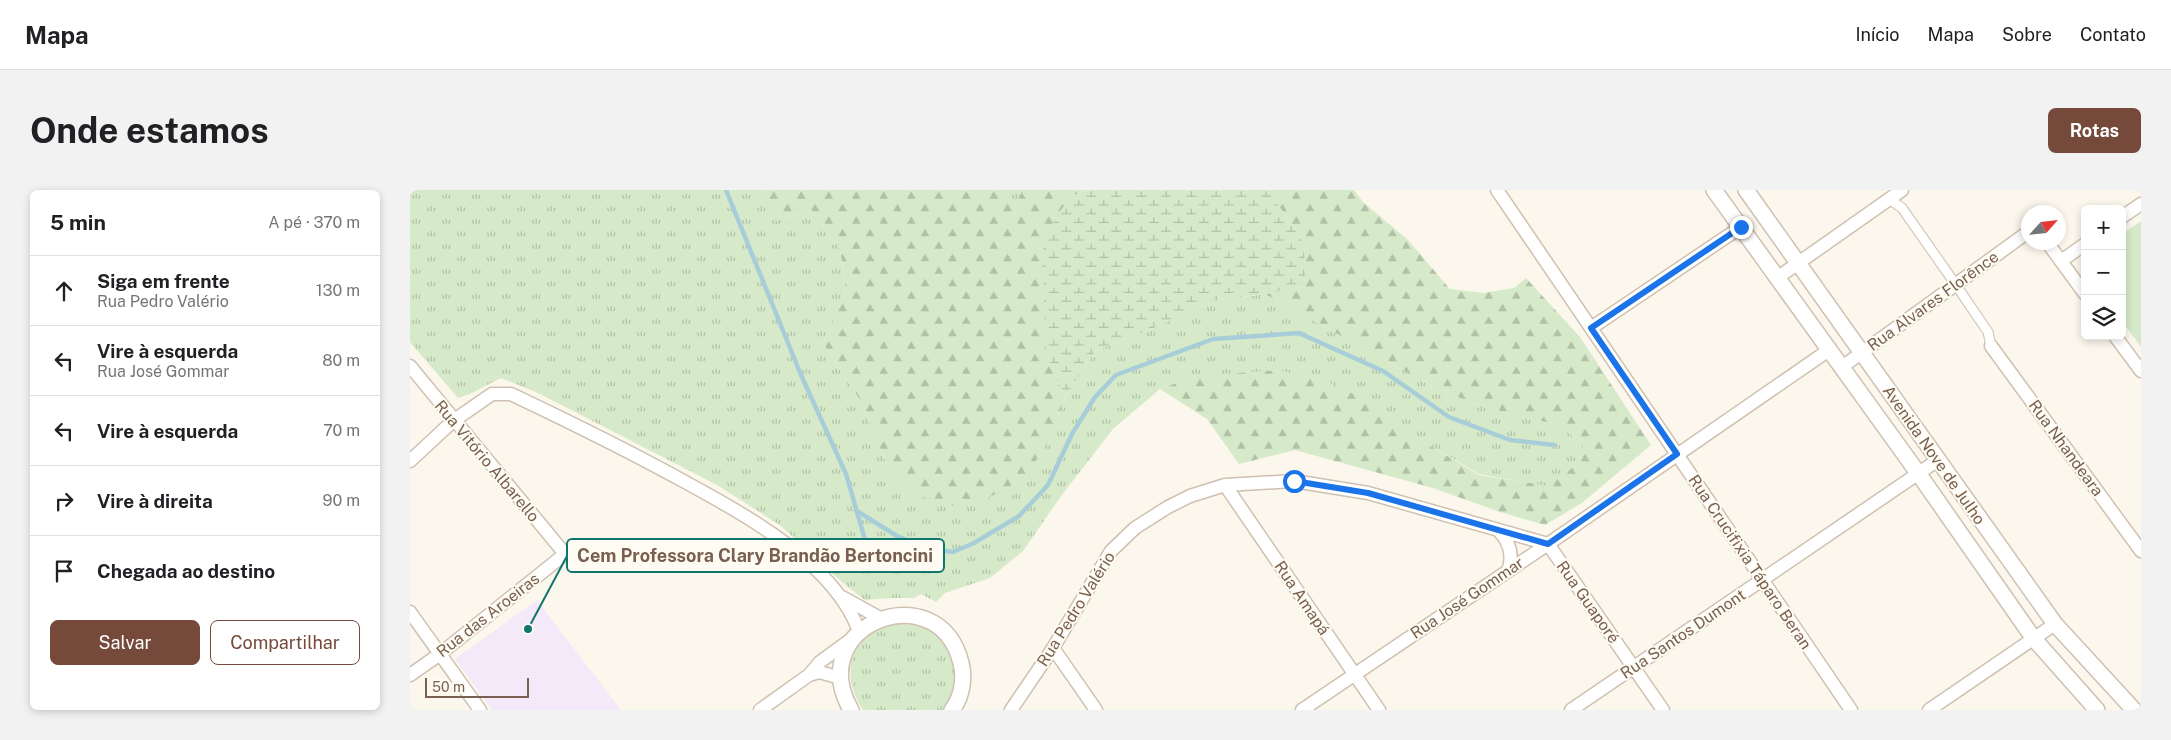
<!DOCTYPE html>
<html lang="pt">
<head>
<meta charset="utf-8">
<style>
  body { margin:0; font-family:"Public Sans",sans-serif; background:#f2f2f2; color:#202124 }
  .controls { position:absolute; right:15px; top:15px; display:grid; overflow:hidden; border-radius:8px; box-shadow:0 2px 8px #0003 }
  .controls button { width:45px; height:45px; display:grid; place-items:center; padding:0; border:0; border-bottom:1px solid #e0e0e0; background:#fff; color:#202124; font:25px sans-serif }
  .compass { position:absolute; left:1611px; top:15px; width:45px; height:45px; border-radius:50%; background:#fff; box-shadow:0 2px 8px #0003; rotate:63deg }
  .scale { position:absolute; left:15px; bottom:12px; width:104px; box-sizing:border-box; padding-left:5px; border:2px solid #785f4f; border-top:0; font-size:14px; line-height:18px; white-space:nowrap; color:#785f4f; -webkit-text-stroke:4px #fefbf3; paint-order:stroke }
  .stop { position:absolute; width:15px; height:15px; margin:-11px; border:4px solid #1a73e8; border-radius:50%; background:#fff }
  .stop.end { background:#1a73e8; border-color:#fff; box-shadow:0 1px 5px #0008 }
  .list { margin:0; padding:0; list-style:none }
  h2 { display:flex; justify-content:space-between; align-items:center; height:65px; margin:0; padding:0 20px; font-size:21px }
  h2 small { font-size:16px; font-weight:400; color:#757577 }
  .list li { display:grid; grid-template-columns:32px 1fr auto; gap:15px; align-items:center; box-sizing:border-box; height:70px; padding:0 20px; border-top:1px solid #e0e0e0 }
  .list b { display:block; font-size:19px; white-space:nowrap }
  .list p { margin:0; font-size:16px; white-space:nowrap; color:#757577 }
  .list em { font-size:16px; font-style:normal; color:#757577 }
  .actions { display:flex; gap:10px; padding:15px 20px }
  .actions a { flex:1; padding:11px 0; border:1px solid #764a3b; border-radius:8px; text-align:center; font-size:18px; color:#764a3b }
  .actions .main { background:#764a3b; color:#fff }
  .icon { flex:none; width:28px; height:28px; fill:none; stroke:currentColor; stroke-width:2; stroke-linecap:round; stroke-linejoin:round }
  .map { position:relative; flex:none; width:1731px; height:520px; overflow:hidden; border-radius:8px }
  header { display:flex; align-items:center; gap:30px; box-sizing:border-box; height:70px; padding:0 25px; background:#fff; border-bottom:1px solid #e0e0e0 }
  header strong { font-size:24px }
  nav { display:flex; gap:28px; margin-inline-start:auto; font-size:18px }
  .intro { display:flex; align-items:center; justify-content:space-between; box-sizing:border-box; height:120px; padding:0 30px }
  h1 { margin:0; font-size:35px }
  .button { padding:12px 22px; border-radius:8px; background:#764a3b; color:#fff; font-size:18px; font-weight:700 }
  main { display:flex; gap:30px; padding:0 30px }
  aside { flex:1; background:#fff; border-radius:8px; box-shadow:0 2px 8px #0003 }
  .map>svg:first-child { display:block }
  .education { fill:#f4e9f9 }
  .grass { fill:url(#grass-tufts) }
  .forest { fill:url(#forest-firs) }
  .wetland { fill:url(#wetland-marsh) }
  .park { fill:#d6eaca }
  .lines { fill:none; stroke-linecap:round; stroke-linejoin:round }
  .stream { stroke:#a7ced8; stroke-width:4.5 }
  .pedestrian-casing { stroke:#cfc0b1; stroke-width:11 }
  .minor-casing { stroke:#cfc0b1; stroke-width:15 }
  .tertiary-casing { stroke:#cfc0b1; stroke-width:18 }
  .pedestrian { stroke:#fff; stroke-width:9 }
  .minor { stroke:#fff; stroke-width:12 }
  .tertiary { stroke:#fff; stroke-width:15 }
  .route { stroke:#1a73e8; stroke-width:6 }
  .labels { text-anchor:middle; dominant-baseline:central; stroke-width:4; stroke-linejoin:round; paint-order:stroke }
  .street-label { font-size:16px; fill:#785f4f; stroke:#fefbf3 }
  .leader { fill:none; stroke:#0f766e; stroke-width:2 }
  .callout-dot { fill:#0f766e; stroke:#fefbf3; stroke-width:2 }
  .callout { fill:#fefbf3; stroke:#0f766e; stroke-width:2 }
  .callout-label { font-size:18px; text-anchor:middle; font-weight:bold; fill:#785f4f }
</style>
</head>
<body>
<header>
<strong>Mapa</strong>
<nav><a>Início</a><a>Mapa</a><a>Sobre</a><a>Contato</a></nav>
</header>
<div class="intro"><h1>Onde estamos</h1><a class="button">Rotas</a></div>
<main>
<aside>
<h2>5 min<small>A pé · 370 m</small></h2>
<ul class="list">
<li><svg class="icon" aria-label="ahead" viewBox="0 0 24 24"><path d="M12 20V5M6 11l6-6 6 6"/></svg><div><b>Siga em frente</b><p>Rua Pedro Valério</p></div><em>130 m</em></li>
<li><svg class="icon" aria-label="left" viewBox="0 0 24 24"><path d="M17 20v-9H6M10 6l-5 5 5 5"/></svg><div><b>Vire à esquerda</b><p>Rua José Gommar</p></div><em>80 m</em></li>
<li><svg class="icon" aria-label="left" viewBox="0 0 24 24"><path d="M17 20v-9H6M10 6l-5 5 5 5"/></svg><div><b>Vire à esquerda</b></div><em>70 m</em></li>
<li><svg class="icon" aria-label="right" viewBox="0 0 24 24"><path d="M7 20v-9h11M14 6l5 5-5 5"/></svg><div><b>Vire à direita</b></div><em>90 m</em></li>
<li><svg class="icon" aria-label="arrive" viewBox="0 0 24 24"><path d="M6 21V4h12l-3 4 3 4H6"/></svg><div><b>Chegada ao destino</b></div></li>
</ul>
<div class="actions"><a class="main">Salvar</a><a>Compartilhar</a></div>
</aside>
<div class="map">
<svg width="1731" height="520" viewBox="0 0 1731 520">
  <defs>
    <pattern id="grass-tufts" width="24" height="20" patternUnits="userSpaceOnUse" patternTransform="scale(1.25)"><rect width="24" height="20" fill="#d6eaca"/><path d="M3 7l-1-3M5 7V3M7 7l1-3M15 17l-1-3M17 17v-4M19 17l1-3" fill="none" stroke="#b2c1a6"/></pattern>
    <pattern id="forest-firs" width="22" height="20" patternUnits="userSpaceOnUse" patternTransform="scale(1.25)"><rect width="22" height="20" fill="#d6eaca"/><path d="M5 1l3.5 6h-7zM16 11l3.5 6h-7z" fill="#b2c1a6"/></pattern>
    <pattern id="wetland-marsh" width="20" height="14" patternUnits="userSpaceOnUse" patternTransform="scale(1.25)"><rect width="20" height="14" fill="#d6eaca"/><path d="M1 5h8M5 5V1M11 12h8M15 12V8" fill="none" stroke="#b2c1a6"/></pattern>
  </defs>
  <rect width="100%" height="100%" fill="#fcf7ec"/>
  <path class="education" d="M127,410L211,520H82L45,469Z"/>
  <path class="grass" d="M0,0H356L366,31L402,20L430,59L436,101L413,153L450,210L481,284L637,255L655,208L685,161L735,142L802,111L855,104L1016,193L1062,213L1115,228L1142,233L1174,252L1170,272L1139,297L1069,284L1014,252L968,216L786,186L750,199L703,239L651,306L613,361L580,388L535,403L526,412L511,404L504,408H482L455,410L434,394L371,336L307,295L128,203L91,188L60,204L48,208L0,152Z
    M587,0H612L607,16Z
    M493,431C542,439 561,477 533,520H453C426,478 444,439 493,431Z"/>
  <path class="forest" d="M356,0H587L607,16L612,0H676L662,6L636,162L655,208L637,255L613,289L569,313L544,316L510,306L481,284L450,210L413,153L436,101L430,59L402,20L366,31Z
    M858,0H944L953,12L998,50L1040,99L1073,103L1104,98L1116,88L1170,147L1241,255L1172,313L1135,335L1090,322L1023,298L885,260L829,274L797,229L750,199L786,186L868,180L920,193L968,216L1014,252L1069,285L1139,296L1170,272L1174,252L1142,233L1115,228L1062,213L1016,193L855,104L896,96L894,53Z"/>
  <path class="wetland" d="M676,0H858L894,53L896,96L855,104L802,111L735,142L685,161L655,208L636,162L632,62L646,26L662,6Z"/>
  <path class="park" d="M1731,31V157L1712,131V44Z"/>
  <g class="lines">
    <path class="stream" d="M316,0L391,185L436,284L462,374
      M447,321L487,346L513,357L543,362L564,353L609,326L638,295L662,244L685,207L706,185L803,149L889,143L973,181L1039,227L1100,250L1144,255"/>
    <defs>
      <path id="pedestrian" d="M1479,9L1492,18L1546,95L1578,142L1581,156"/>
      <path id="minor" d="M1087,0L1441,520
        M1712,27L1731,14
        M1637,52L1675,104
        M1651,71L1675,54
        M1367,88L1492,0
        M1181,138L1331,37
        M1705,146L1731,181
        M1581,156L1731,361
        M0,176L155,364L30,464L0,485
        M1432,177L1618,42
        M0,271L43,231L82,204H101C160,232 219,261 277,293C337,326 424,373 449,441
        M815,295L969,520
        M1088,340C1100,352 1104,365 1098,381
        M432,407L470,428
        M0,422L70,520
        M643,458L686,520
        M399,485L409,482L431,488
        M350,520L399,485L410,472L440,450
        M601,520L643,458L701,361L725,338L758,317L780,306L815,295L884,291L958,303L1138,354L1253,520
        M892,520L1138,354L1419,160
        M1161,520L1528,270
        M1519,520L1645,434"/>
      <path id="tertiary" d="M1304,0L1508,283L1624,449L1687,520
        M1336,0L1645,434L1724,520
        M441,520C392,433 529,383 551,473C555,488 552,507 542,520"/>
    </defs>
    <use href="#pedestrian" class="pedestrian-casing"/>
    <use href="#minor" class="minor-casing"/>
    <use href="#tertiary" class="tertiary-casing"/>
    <use href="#pedestrian" class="pedestrian"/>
    <use href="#minor" class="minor"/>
    <use href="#tertiary" class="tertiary"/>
  </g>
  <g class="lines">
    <path class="route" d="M884,291L958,303L1138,354L1267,264L1181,138L1331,37"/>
  </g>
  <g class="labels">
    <g class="street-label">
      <text transform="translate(1523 111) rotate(-36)">Rua Alvares Florênce</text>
      <text transform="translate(1656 258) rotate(54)">Rua Nhandeara</text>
      <text transform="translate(1524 265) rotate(55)">Avenida Nove de Julho</text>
      <text transform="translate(77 271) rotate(50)">Rua Vitório Albarello</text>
      <text transform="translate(1340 372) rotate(56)">Rua Crucifixia Táparo Beran</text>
      <text transform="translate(892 408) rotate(56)">Rua Amapá</text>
      <text transform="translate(1057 408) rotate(-34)">Rua José Gommar</text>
      <text transform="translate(1178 412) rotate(55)">Rua Guaporé</text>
      <text transform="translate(666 419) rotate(-58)">Rua Pedro Valério</text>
      <text transform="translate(78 425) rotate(-38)">Rua das Aroeiras</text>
      <text transform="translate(1273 444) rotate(-34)">Rua Santos Dumont</text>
    </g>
  </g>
  <path class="leader" d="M118 439L157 366"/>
  <circle class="callout-dot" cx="118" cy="439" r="5"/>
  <rect class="callout" x="157" y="349" width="377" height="33" rx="5"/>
  <g class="callout-label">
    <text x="345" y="372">Cem Professora Clary Brandão Bertoncini</text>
  </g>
</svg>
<div class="controls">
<button>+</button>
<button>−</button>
<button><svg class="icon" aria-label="layers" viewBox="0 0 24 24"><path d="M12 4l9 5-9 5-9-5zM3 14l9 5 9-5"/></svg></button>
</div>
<svg class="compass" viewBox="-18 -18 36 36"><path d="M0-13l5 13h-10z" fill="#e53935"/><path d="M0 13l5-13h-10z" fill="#757577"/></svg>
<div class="scale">50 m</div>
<div class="stop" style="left:884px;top:291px"></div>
<div class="stop end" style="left:1331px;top:37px"></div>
</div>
</main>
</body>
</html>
